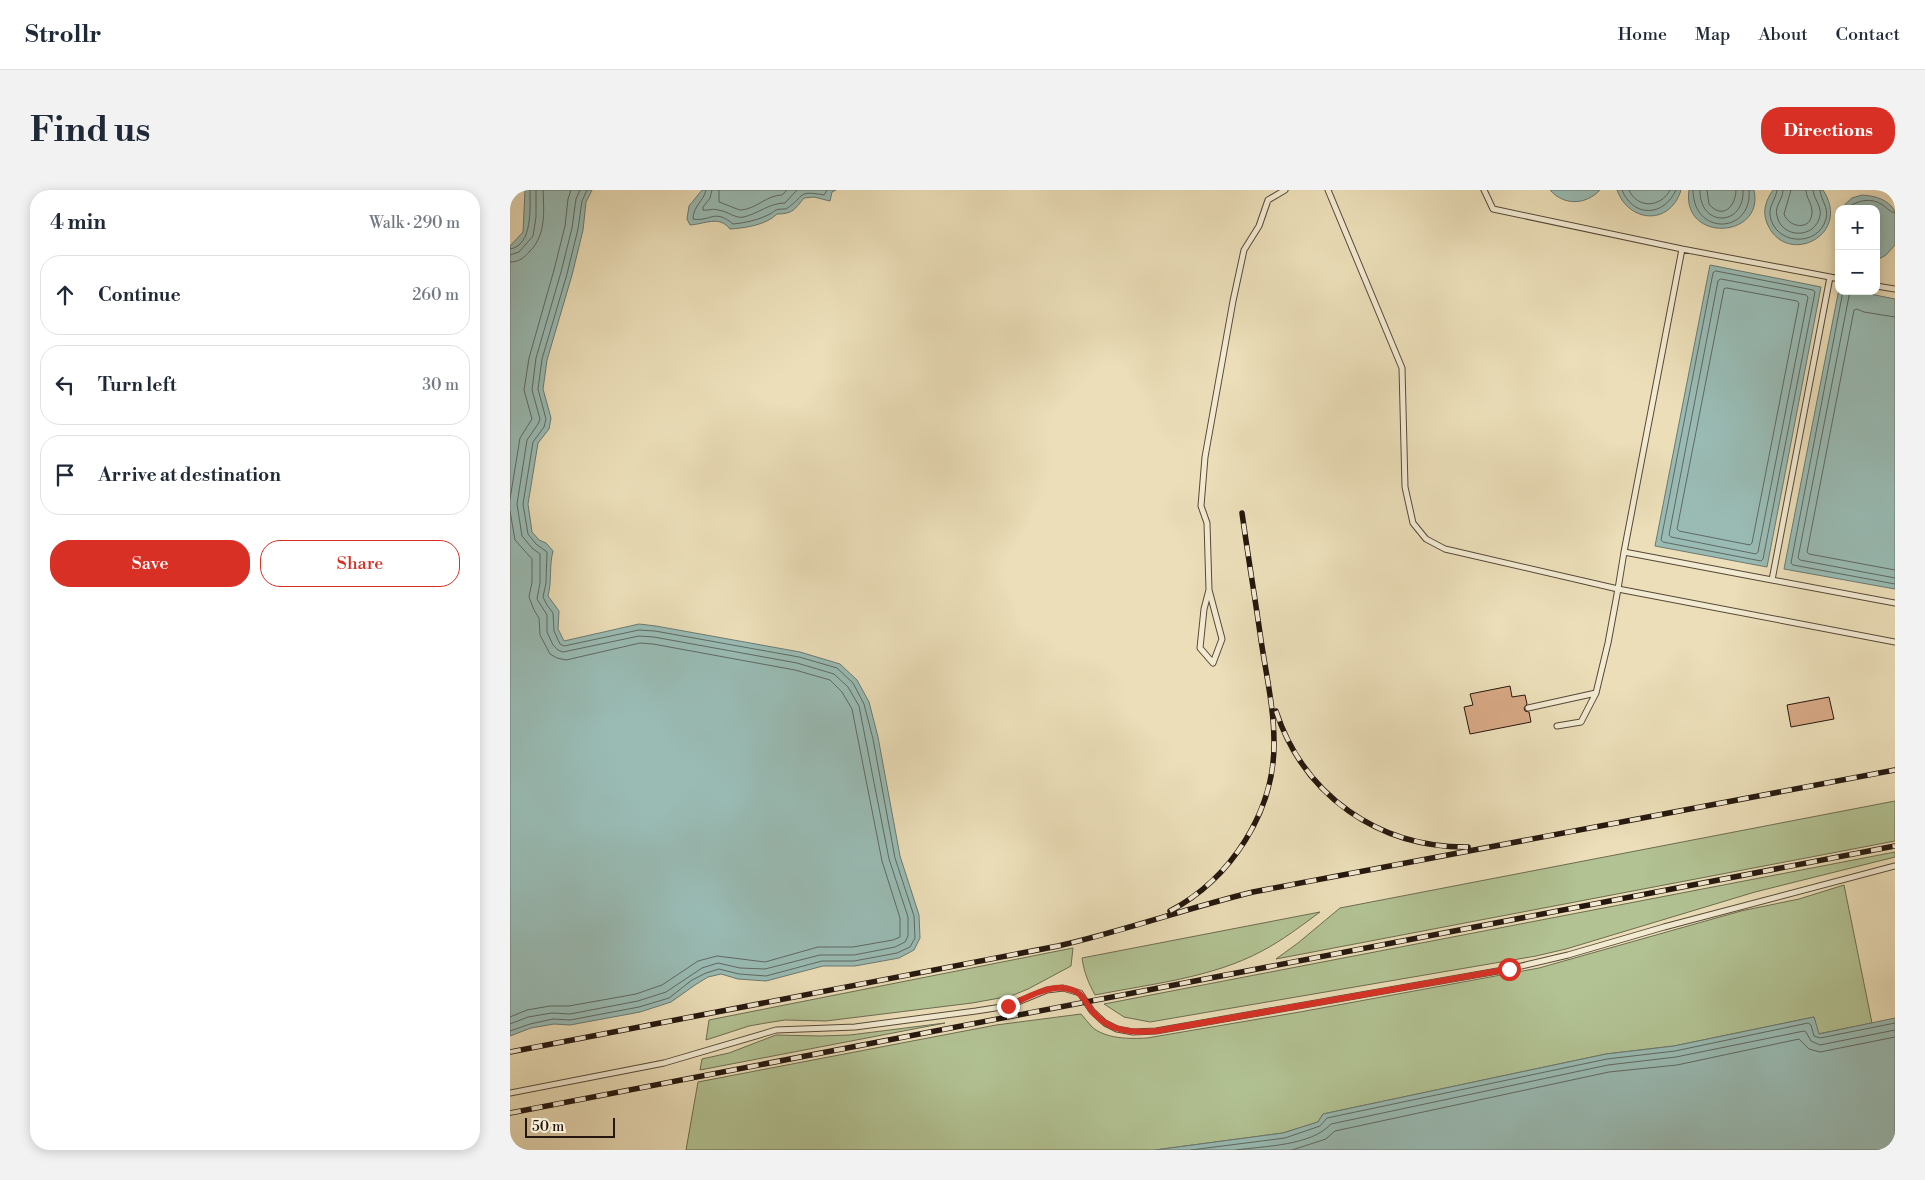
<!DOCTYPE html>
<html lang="en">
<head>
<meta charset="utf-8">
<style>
  body { margin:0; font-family:"Libre Bodoni",serif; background:#f2f2f3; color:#1f2937 }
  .controls { position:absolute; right:15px; top:15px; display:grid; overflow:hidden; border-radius:10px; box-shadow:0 2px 12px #0003 }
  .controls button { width:45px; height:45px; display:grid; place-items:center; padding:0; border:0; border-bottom:1px solid #e0e1e3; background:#fff; color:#1f2937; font:25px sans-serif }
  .scale { position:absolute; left:15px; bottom:12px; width:90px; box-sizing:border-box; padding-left:5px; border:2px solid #25170f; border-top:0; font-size:14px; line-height:18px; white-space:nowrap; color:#25170f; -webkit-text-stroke:4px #f2ead1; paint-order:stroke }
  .stop { position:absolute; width:15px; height:15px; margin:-11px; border:4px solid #d93025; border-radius:50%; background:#fff }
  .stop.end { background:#d93025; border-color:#fff; box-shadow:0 1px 5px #0008 }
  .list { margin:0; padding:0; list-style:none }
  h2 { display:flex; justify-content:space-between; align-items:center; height:65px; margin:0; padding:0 20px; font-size:21px }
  h2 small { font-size:16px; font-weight:400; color:#747a83 }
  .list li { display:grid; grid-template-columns:32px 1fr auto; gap:15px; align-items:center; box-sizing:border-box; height:80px; margin:0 10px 10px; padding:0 10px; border:1px solid #e0e1e3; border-radius:20px }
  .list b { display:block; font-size:19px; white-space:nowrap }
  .list em { font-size:16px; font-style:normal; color:#747a83 }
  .actions { display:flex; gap:10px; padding:15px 20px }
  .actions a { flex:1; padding:11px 0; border:1px solid #d93025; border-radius:20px; text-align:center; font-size:18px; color:#d93025 }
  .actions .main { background:#d93025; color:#fff }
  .icon { flex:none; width:28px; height:28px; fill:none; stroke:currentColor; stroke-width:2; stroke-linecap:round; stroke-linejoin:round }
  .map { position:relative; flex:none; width:1385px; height:960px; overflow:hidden; border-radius:20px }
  header { display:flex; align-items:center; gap:30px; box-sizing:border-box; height:70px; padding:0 25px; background:#fff; border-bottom:1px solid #e0e1e3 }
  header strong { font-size:24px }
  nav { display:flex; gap:28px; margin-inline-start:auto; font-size:18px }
  .intro { display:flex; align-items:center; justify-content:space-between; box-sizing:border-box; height:120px; padding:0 30px }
  h1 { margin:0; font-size:35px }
  .button { padding:12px 22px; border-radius:20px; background:#d93025; color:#fff; font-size:18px; font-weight:700 }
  main { display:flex; gap:30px; padding:0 30px }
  aside { flex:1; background:#fff; border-radius:20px; box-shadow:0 2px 12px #0003 }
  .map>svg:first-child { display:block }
  .green { fill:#b2c293; stroke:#6c6c51 }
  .water { fill:#99bbb4; stroke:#6b7972 }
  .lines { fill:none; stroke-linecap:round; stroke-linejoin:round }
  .shore { stroke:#5f6962; stroke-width:1 }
  .building { fill:#d8a885; stroke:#25170f }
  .service-casing { stroke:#564939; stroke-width:7 }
  .service { stroke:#f2ead1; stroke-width:5 }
  .rail-casing { stroke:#25170f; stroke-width:5.5 }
  .rail { stroke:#f2ead1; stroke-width:4; stroke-dasharray:11; stroke-linecap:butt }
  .route { stroke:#d93025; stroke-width:6 }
</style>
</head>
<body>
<header>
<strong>Strollr</strong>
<nav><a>Home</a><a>Map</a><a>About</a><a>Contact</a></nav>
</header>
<div class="intro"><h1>Find us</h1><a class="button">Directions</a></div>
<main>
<aside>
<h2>4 min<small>Walk · 290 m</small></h2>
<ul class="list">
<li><svg class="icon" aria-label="ahead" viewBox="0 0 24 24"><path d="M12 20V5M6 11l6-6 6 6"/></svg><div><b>Continue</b></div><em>260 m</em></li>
<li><svg class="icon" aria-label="left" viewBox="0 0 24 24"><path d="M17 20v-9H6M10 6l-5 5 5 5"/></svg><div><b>Turn left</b></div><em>30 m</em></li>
<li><svg class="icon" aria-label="arrive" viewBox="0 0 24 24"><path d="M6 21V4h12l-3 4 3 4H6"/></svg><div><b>Arrive at destination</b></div></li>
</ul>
<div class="actions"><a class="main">Save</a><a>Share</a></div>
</aside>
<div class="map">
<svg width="1385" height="960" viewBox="0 0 1385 960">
  <rect width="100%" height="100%" fill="#ebdeb8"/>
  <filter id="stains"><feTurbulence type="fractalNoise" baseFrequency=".004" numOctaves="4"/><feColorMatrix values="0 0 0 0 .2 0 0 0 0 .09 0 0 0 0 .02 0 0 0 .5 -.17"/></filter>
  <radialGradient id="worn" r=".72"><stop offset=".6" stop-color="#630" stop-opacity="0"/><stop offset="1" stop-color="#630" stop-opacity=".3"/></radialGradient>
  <path class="green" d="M1385,611V651L766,769L788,753L830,718Z
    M1385,662V667L1245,702L1056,759L1026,766L640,832L614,827L594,814Z
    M1334,695L1362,833L1308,844L1304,827L1164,856L1096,864L813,924L808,932L773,943L645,960H176L188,892L486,835L571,824C575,828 578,833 582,837C596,849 619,849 637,848L790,822L1029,778L1231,721L1289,709Z
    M810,722C791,736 773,750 752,761C702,788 640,794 585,805C578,792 574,782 572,768Z
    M563,758L561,776L518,799L501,806L462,813L316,831L275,830L256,833L239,836L196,850L199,830Z
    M435,833L190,880L192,869L219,863L266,845L310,846L340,845Z"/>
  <path class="water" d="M15,0H82L76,12L73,40L62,85L37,170L33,199L41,228L39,239L28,253L18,314L22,342L29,350L36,353L43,361C39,376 42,391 38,406L49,421L48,439L54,451L129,434L146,436L290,462L330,474L347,490L359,512L368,547L390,666L409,725L410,748L404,760L389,768L345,776H313L256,791L228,789L211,784L198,787L185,795L161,812L130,822L60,835L44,834L21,838L0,846V56L13,42Z
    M192,0H326L322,2L320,11L304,7L294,8C285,19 283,24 267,24C256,35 235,38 220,39C209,25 195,34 180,35L177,29L179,16Z
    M1040,0H1090C1076,15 1054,16 1040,0Z
    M1107,0H1171C1160,36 1119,33 1107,0Z
    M1179,0H1244C1255,49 1171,53 1179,0Z
    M1263,0H1313C1343,46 1275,78 1257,33C1252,21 1256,10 1263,0Z
    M1352,5C1366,6 1377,9 1385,21V55L1376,65L1367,70L1366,19H1330L1342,8Z
    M1200,75L1311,97L1257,377L1145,356Z
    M1329,99V101H1345L1385,109V399L1274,379Z
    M1304,827L1309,844L1385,828V960H645L773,943L808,932L813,924L1096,864L1164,856Z"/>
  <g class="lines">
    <path class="shore" d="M196,0C194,11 183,16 183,29C201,32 204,18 223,34C235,33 248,30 258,25C268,20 263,19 276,19C296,6 286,0 314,5L317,0
      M202,0L200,8L193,17V20C198,21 203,18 208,20C218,21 225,29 234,27C249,23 260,13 275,13L287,0
      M209,0V12C213,13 228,20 231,20C246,19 257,5 272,5L277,0
      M1112,0C1123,28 1154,27 1166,0
      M1119,0C1127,19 1151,18 1160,0
      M1183,0C1183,47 1243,44 1239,0
      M1190,0C1189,38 1235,37 1233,0
      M1197,0L1199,14C1212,30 1226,17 1226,0
      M1267,0C1266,9 1259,15 1260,25C1264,55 1308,58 1316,29C1319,17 1311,11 1310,0
      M1273,0C1273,10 1264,16 1267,26C1272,49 1305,49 1310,26C1312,16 1304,10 1303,0
      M1281,0L1274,24C1279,38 1301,41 1302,23C1303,15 1296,8 1296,0
      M1336,19C1346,11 1359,7 1371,14C1377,17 1379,22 1385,23
      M0,59C23,56 20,17 20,0
      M0,65L9,62L23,46L26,27V0
      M0,72C9,72 14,68 20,61C36,45 34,22 33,0
      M1206,81L1303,100L1305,102L1253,369L1251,371L1153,352L1151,350L1203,83Z
      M1211,89L1296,105L1298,107L1248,362L1246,364L1161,347L1159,345L1208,91Z
      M1217,98L1287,111L1289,113L1242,353L1240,355L1169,341L1167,339L1214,99Z
      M1333,101L1281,373L1283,375L1385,394
      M1340,101L1288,368L1290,370L1385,388
      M1385,127L1354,122L1347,119L1344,120L1297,362L1299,364L1385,380
      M0,309L10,248L22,229L14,200L19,168L44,80L55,36L58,9L61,0
      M0,321L5,350L22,369V392L19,407L24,420L29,428L30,445L40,464L47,468L56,470L130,453L143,454L285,480L320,490L332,502L342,519L372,671L390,728V747L383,750L343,757H308L255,772L207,766L188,771L152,795L126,804L59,816H40L17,820L0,827
      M0,834L18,827L42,823L60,824L128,811L156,802L192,778L208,773L230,778L255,779L310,765H344L385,757L395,752L398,746V727L379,669L349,516L338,497L324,484L287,473L144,447L129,446L53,462L48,460L43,455L37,442V425L27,409L30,393V364L22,358L12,346L7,314L17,250L28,234L30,229L22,200L26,168L51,82L62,38L66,9L70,0
      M0,841L20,834L43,829L60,830L129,817L159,808L182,790L196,783L209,779L229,784L256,786L312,771H344L387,763L400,757L405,748L404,726L385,668L363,549L354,514L343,493L327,478L289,467L145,441L129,440L54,456L50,454L44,441L43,423L37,415L33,407L36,393L37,362L26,354L18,344L13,314L23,252L34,237L36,229L28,199L32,169L57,84L68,39L72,11L77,0
      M681,960L775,948L810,936L817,928L1097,869L1165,861L1298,833L1301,835L1304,846L1310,848L1385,833
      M726,960C754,956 801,956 821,934L1098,875L1166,867L1294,841L1296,842L1301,851L1310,855L1385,840
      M782,960L816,949L825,941L1099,882L1167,875L1289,849L1299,859L1310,862L1385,847"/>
  </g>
  <path class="building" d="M1000,496L1002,507L1015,505L1017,514L1014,518L1015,521L1019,522L1021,532L960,544L954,517L963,515L960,504Z
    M1319,507L1324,529L1281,537L1277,515Z"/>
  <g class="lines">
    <defs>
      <path id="service" d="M818,0L892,178L895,297L903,333L916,349L935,359L1108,399L1098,453L1086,503L1018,518
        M974,0L983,19L1172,59L1114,362L1262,390L1320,87L1329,89
        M1172,59L1320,87
        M1366,96L1385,99
        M1114,362L1108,399L1385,452
        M1262,390L1385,413
        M699,400L694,419L690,458L703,473L712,449L699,400L697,333L691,316L695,267L723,111L734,60L749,36L758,10L775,0
        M1047,536L1071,532L1086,503
        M0,903L154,873L266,840L345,837L466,821L498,816L537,800L553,798L570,803L582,821L595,833L607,839L623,842L646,841L999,779L1058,765L1154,737L1385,676"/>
    </defs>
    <use href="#service" class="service-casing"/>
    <use href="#service" class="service"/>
    <defs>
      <path id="rail" d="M766,521C794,606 869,658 958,657
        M660,721C721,689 765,621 764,552C764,518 756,484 751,450C745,408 738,366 732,323
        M0,862L548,756C614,741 677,718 743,702L1385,580
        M0,923L1385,656"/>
    </defs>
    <use href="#rail" class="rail-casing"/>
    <use href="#rail" class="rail"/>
  </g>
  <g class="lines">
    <path class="route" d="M498,816C514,809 536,796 553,798C572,800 573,809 582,821C599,842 622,843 646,841L999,779"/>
  </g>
  <rect width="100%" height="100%" filter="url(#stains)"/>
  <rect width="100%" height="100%" fill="url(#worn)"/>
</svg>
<div class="controls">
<button>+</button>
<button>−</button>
</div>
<div class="scale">50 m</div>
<div class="stop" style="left:999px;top:779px"></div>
<div class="stop end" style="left:498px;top:816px"></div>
</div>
</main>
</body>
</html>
